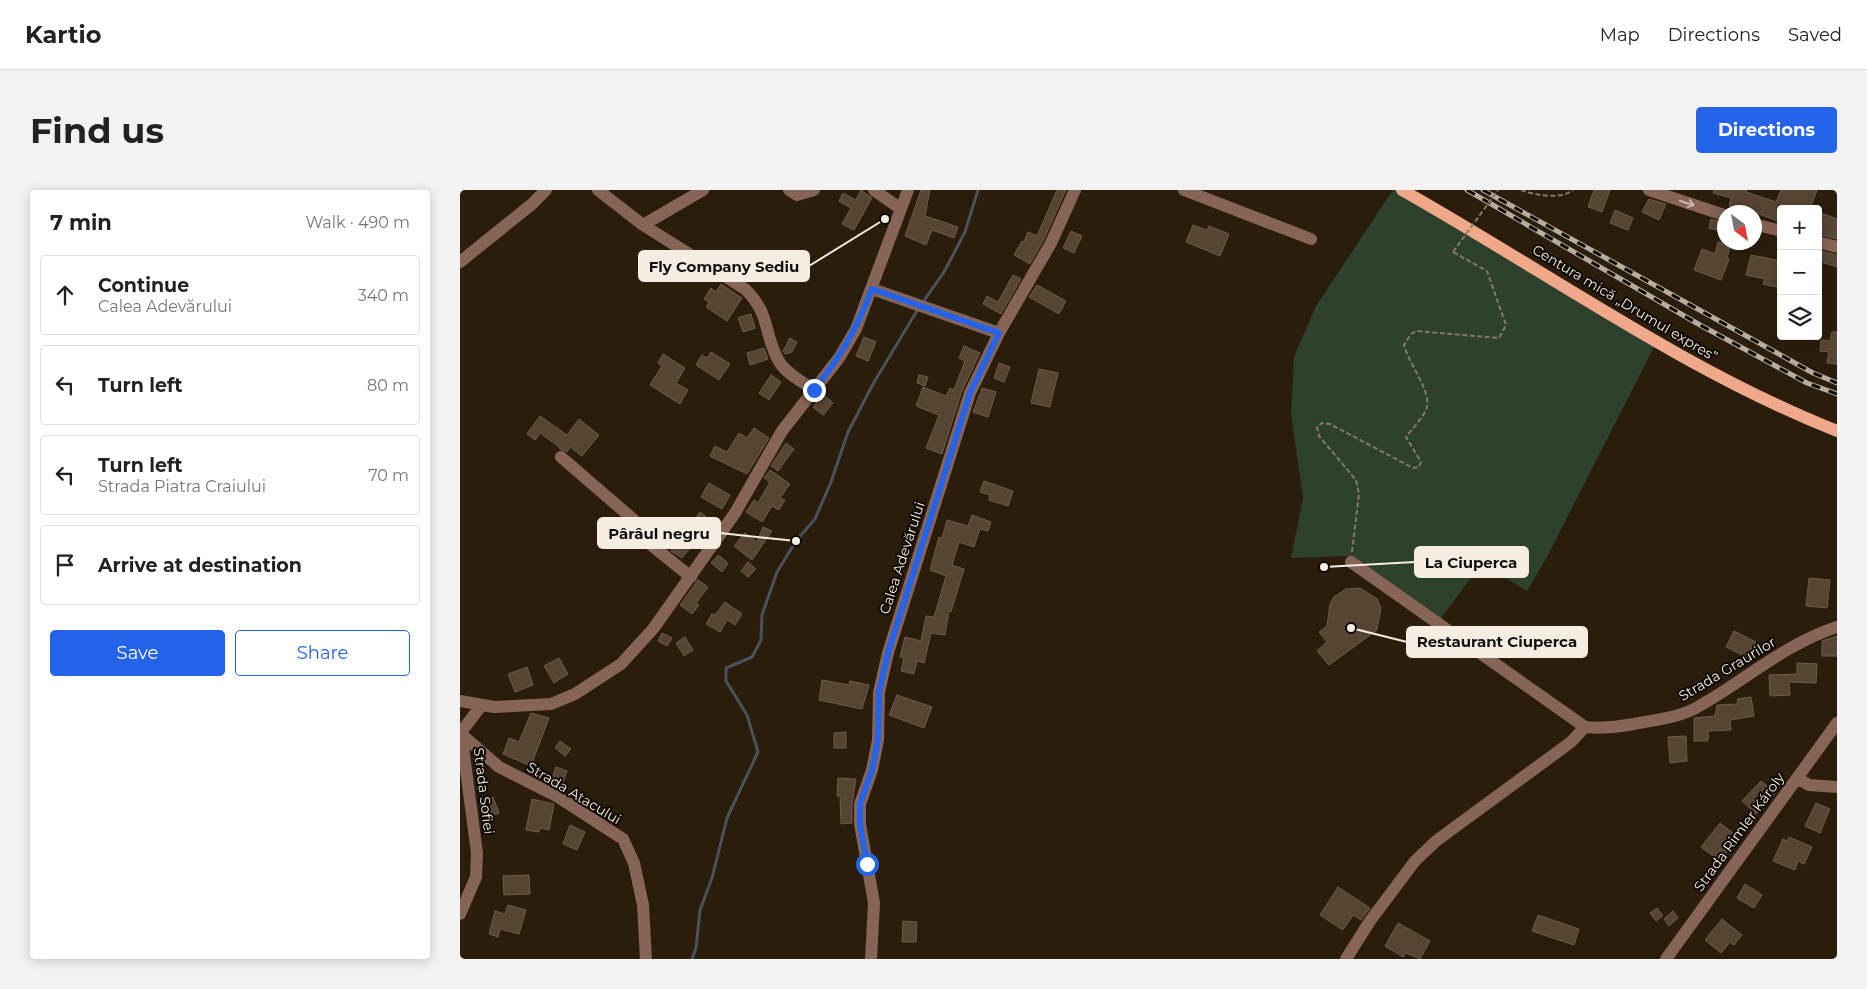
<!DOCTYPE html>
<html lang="en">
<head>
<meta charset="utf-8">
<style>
  body { margin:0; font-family:Montserrat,sans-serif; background:#f2f2f2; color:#222 }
  .controls { position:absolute; right:15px; top:15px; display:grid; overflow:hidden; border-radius:5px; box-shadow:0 2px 12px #0003 }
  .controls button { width:45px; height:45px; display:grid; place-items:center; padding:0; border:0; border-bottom:1px solid #e0e0e0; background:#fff; color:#222; font:25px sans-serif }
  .compass { position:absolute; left:1257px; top:15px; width:45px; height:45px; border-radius:50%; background:#fff; box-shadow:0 2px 12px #0003; rotate:148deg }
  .stop { position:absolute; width:15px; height:15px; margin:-11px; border:4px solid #2563eb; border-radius:50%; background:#fff }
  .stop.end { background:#2563eb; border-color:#fff; box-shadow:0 1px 5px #0008 }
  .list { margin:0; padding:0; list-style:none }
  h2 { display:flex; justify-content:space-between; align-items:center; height:65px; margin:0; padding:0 20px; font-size:21px }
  h2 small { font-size:16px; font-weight:400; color:#767676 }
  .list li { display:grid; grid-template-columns:32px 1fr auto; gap:15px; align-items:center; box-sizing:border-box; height:80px; margin:0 10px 10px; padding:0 10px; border:1px solid #e0e0e0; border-radius:5px }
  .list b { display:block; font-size:19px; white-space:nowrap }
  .list p { margin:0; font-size:16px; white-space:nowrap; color:#767676 }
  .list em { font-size:16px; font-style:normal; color:#767676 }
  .actions { display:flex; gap:10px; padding:15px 20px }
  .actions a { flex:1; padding:11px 0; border:1px solid #2563eb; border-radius:5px; text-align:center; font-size:18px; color:#2563eb }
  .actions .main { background:#2563eb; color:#fff }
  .icon { flex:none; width:28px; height:28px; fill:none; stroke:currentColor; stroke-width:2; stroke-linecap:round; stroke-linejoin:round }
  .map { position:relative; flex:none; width:1377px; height:769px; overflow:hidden; border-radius:5px }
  header { display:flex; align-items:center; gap:30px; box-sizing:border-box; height:70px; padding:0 25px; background:#fff; border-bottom:1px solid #e0e0e0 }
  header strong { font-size:24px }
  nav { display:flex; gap:28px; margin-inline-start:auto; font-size:18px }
  .intro { display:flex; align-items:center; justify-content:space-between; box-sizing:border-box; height:120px; padding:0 30px }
  h1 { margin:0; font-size:35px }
  .button { padding:12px 22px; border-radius:5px; background:#2563eb; color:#fff; font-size:18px; font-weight:700 }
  main { display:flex; gap:30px; padding:0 30px }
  aside { flex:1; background:#fff; border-radius:5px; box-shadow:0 2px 12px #0003 }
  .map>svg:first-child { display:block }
  .green { fill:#2e412c }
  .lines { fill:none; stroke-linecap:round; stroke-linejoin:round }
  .stream { stroke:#4a505c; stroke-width:3 }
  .building { fill:#574534; stroke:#6e5c4a }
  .path { stroke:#837869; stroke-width:2; stroke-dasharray:5 2.5; stroke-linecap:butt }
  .minor { stroke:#866456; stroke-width:12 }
  .major { stroke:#f0a88b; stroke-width:12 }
  .rail-casing { stroke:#b6ac9f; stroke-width:5 }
  .rail { stroke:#0e0903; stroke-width:3; stroke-dasharray:9; stroke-linecap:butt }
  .path-bridge { stroke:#837869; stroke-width:2; stroke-dasharray:5 2.5; stroke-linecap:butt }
  .oneway { stroke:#c9b6aa }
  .route { stroke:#2563eb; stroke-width:6 }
  .labels { text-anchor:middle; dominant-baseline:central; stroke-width:4; stroke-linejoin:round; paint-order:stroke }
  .street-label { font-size:14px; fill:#f6ede2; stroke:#0e0903 }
  .leader { fill:none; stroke:#f6ede2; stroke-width:2 }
  .callout-dot { fill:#f6ede2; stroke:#0e0903; stroke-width:2 }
  .callout { fill:#f6ede2; stroke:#f6ede2; stroke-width:2 }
  .callout-label { font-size:15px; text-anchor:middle; font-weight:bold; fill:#111 }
</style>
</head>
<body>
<header>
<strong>Kartio</strong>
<nav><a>Map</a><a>Directions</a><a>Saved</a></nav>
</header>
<div class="intro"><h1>Find us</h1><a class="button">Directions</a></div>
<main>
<aside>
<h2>7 min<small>Walk · 490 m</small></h2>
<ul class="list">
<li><svg class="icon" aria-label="ahead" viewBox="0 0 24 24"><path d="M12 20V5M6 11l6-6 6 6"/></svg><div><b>Continue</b><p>Calea Adevărului</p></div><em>340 m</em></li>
<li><svg class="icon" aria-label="left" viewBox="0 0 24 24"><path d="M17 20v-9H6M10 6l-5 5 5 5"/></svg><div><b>Turn left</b></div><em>80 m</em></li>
<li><svg class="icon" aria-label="left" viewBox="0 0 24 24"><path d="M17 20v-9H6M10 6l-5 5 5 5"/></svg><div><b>Turn left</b><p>Strada Piatra Craiului</p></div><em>70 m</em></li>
<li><svg class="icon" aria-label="arrive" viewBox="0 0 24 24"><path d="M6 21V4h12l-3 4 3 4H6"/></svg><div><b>Arrive at destination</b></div></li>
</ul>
<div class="actions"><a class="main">Save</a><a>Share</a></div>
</aside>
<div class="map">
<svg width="1377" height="769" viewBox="0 0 1377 769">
  <rect width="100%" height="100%" fill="#2a1d0b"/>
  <path class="green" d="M933,0H942L1197,151L1087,367L1067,401L1022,373L978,432L892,366L831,368L843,308L831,225L834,167L856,116Z"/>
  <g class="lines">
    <path class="stream" d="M463,112L484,82L505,42L518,0
      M232,769L236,758L240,720L252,688L267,628L298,562L287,525L266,491V478L292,467L301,450L302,425L317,382L336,351L355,329L371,292L388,242L413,194L458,119"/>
  </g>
  <path class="building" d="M401,0L412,8L394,40L382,34L391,18L379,11L383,3L396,10Z
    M461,0H470L465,26L498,37L494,48L472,40L466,55L445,46Z
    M597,0H606L584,49L570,74L554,65L562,51L564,52L568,42L577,46Z
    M1134,0H1150L1142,22L1128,17Z
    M1254,0H1287L1286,2L1316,12L1321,0H1357L1350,19H1321L1317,31L1294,22L1269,16L1271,8L1253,3Z
    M1189,9L1206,14L1199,30L1182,22Z
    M1155,20L1173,28L1168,40L1150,33Z
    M1358,22L1377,29V49L1358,44Z
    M1251,29L1264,33V42L1249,38Z
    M733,35L747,40L749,36L769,44L760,66L726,52Z
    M611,41L622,46L614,63L603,58Z
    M1258,52H1271L1267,68L1269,69L1261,90L1234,80L1242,59L1255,64Z
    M1358,60L1377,65V77L1358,71Z
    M1291,65L1321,71V98L1303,94L1305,89L1286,85Z
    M553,85L561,89L541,124L523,114L527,106L538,112Z
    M261,94L282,108L267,131L246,117L249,112L244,109L251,98L256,102Z
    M577,95L606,111L599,124L569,107Z
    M291,124L295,138L283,142L278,128Z
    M1372,142H1377V174L1367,173L1369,162L1360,161L1361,150L1370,151Z
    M404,147L416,152L408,171L396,166Z
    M330,148L337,152L332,162L325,164L323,161Z
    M504,156L520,163L502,201L482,264L466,258L479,225L456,216L463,197L486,206L490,198L494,200L505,171L499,168Z
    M304,158L308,169L290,175L287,163Z
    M251,162L270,174L259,190L236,175L242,165L247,168Z
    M203,164L225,178L216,193L228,200L220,214L190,195L202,176L198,173Z
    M539,173L550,177L544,192L534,188Z
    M579,179L598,183L590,217L571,213Z
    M311,185L321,192L309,210L299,203Z
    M459,185L468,187L465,196L457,193Z
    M522,198L536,202L528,227L513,222Z
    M363,204L373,213L363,225L353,217Z
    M80,226L107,245L119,229L139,245L122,266L110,257L107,262L100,259L98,256L80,243L75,250L67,244Z
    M294,238L309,248L287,284L250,266L255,256L267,262L279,243L287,248Z
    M326,253L334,259L318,281L311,276Z
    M310,280L330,294L320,308L325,310L319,320L312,316L302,332L286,322L294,310L298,313L310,292L304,288Z
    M524,291L553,301L548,316L529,310L530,305L520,302Z
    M249,293L270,305L262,319L241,307Z
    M240,322L255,334L243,350L239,347L222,368L211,361Z
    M512,325L531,332L528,341L520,339L514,357L499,352L492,375L504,379L491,422L489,421L485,445L471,443L464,473L457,471L454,484L441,481L444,468L440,467L445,447L461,451L466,426L474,427L486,386L470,380L479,347L482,348L487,330L508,336Z
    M303,337L312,341L292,370L274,356L285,343L297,352Z
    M258,365L268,373L262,382L251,373Z
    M288,372L296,379L288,387L281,381Z
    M1349,388L1370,390L1367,418L1346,416Z
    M238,390L248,397L236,413L239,415L232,424L220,415Z
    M900,398L917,409L921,418L917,440L869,475L857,461L867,452L859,442L867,436L870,414L874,407L886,399Z
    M265,412L282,424L275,435L267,430L260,442L246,434L252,424L255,425Z
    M1274,441L1296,452L1288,468L1266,457Z
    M202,443L212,448L207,456L198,451Z
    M1377,446V466H1362V451Z
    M225,447L233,460L224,466L216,453Z
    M99,468L108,484L94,493L84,476Z
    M1337,473L1357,474L1356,493L1329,492L1330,505L1310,506L1309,485L1337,484Z
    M67,477L73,495L55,502L48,484Z
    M362,490L389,495L390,491L409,495L402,519L359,510Z
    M437,505L472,517L464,538L429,525Z
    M1291,507L1294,526L1270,530L1271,540L1248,541V551H1234V528L1255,526L1257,515L1278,514L1277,509Z
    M71,523L89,528L71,576L43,564L49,548L59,552Z
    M386,542V558H374V543Z
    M1226,546L1227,571L1210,573L1208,547Z
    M100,551L111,559L105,566L95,558Z
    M96,577L107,581L101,598L90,594Z
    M378,588L396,589L392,614V633L381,634L380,606H377Z
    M1301,591L1315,603L1296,624L1282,611Z
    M33,607L39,623L26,628L19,612Z
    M72,609L94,614L89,640L80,638L79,642L66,640Z
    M1356,613L1370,619L1360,643L1345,636Z
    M1260,633L1278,647L1260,671L1241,657Z
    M110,635L125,642L117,660L103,654Z
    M1329,647L1352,657L1344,674L1338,671L1335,680L1313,671L1323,649L1327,651Z
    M69,685L70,704L44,705L43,686Z
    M1285,694L1302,705L1294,718L1277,708Z
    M878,697L910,718L901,730L893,725L883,740L860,725Z
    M48,715L66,720L59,744L40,739L38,747L29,744L35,721L45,724Z
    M1197,718L1203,726L1196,731L1190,723Z
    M1213,721L1218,728L1209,736L1204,729Z
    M1078,725L1119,739L1114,755L1072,741Z
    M1262,729L1282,745L1274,755L1270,752L1261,763L1245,750Z
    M443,731L457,732L456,752H442Z
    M938,733L970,751L960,769L946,763L943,767L925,756Z"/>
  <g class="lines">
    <path class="path" d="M1061,0C1074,5 1101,10 1113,0
      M892,362L899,304L896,290L859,246L857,237L862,233L870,234L953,278L959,277L961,272L946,247C952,239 964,227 967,217C971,201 948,172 944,155L951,144L956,141L1039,148L1046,135L1027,81L993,62"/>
    <path class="minor" d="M138,0L183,35L285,99C312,125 303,146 320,173C327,184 343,192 354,200
      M329,0L337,5L354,0
      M414,0L441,19
      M724,0L851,49
      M1189,0L1264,25
      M1294,34L1321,41
      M183,35L243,0
      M1358,52L1377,57
      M0,72L72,14L86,0
      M412,99L539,143
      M101,267L174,330L190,354L231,387
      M891,372L1125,537C1142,539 1157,537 1174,534C1194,530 1216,528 1234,519C1282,493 1324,454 1377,437
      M0,511L34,517L91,514L115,504L161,474L193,439L275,323L322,241L379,168L396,139L448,0
      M0,543L39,577L98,607L163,649L174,673L183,715L186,769
      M1337,588L1349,595L1377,597
      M0,724L16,687L17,663L1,542L21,516
      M411,769L414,713L400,634V614L412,580L418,550L419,502L428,463L510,203L539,143L591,53L615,0
      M886,769L910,731L955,671L976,651L1111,552L1125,537
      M1206,769L1377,533"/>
    <path class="major" d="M942,0C1086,81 1223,180 1377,241"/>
    <defs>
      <path id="rail" d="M1007,0L1240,135L1347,193L1377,204
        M1023,0L1353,183L1377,193"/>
    </defs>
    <use href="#rail" class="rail-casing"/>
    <use href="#rail" class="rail"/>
    <path class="path-bridge" d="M993,62L1038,0"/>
  </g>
  <defs><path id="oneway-shaft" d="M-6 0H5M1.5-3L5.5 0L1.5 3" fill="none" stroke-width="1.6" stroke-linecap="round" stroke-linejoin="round" transform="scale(1.25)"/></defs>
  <use class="oneway" href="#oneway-shaft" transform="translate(1227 13) rotate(18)"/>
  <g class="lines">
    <path class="route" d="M354,200C381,166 396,140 412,99L539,143L510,203L428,463L419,502L418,550L412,580L400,614V634L407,674"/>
  </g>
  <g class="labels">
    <g class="street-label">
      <text transform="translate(1165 113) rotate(31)">Centura mică „Drumul expres”</text>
      <text transform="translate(442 368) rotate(-72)">Calea Adevărului</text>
      <text transform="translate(1267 479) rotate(-31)">Strada Graurilor</text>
      <text transform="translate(24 601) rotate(83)">Strada Sofiei</text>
      <text transform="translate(114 603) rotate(31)">Strada Atacului</text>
      <text transform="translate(1279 642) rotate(-54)">Strada Rimler Károly</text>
    </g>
  </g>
  <path class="leader" d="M425 29L349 76M336 351L260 343M864 377L955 372M891 438L947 452"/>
  <g class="callout-dot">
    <circle cx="425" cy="29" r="5"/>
    <circle cx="336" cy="351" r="5"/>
    <circle cx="864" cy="377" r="5"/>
    <circle cx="891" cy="438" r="5"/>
  </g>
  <g class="callout">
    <rect x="179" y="61" width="170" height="30" rx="5"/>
    <rect x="138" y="328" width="122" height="30" rx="5"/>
    <rect x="955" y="357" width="113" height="30" rx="5"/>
    <rect x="947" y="437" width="180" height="30" rx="5"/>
  </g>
  <g class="callout-label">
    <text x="264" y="82">Fly Company Sediu</text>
    <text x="199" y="349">Pârâul negru</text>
    <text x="1011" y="378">La Ciuperca</text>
    <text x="1037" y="457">Restaurant Ciuperca</text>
  </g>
</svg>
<div class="controls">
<button>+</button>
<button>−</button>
<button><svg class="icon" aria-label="layers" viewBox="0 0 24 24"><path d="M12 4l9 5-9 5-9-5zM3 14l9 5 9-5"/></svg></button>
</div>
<svg class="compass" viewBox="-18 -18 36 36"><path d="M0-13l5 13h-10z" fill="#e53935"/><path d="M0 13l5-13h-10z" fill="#767676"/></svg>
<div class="stop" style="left:407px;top:674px"></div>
<div class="stop end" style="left:354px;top:200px"></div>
</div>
</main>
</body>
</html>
